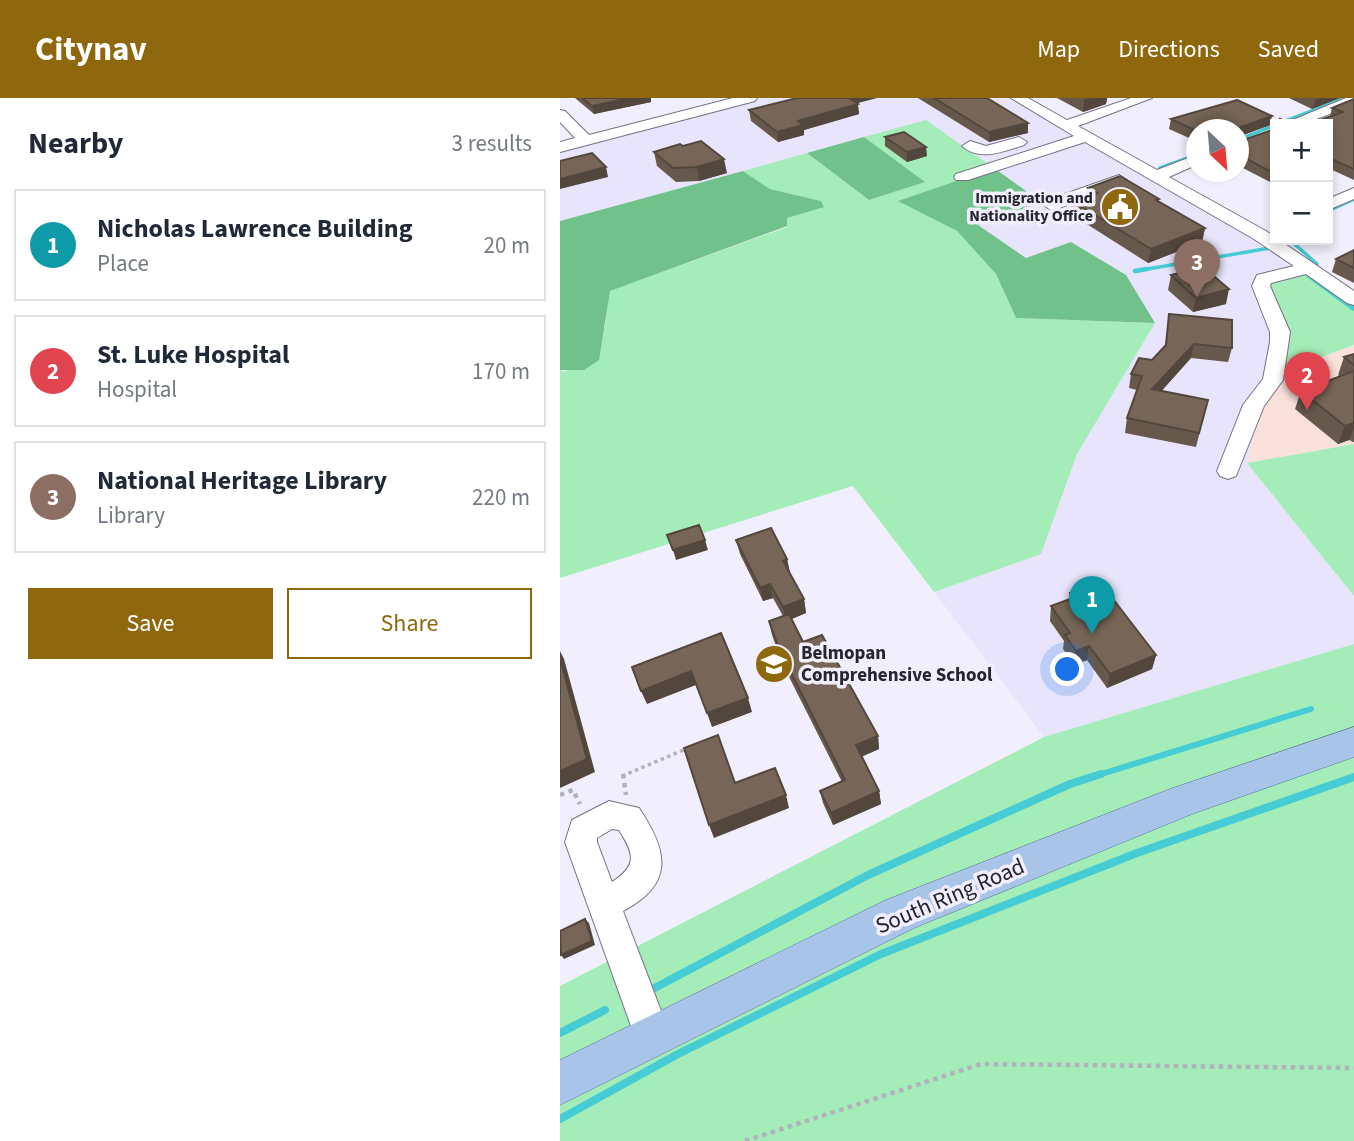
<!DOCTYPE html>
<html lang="en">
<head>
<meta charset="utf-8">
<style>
  body { margin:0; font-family:"Source Sans 3",sans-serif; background:#f2f2f3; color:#1f2937 }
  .controls { position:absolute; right:21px; top:21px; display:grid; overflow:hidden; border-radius:0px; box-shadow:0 4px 10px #0003 }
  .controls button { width:63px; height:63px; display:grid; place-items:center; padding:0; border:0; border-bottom:2px solid #e0e1e3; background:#fff; color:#1f2937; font:35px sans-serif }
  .compass { position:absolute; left:626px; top:21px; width:63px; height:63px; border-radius:50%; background:#fff; box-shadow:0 4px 10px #0003; rotate:154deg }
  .you { position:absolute; left:508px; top:572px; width:24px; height:24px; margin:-18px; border:5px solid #fff; border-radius:50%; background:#1a73e8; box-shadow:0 0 0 10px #1a73e833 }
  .badge { display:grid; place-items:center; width:46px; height:46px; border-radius:50%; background:#8f670d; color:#fff; font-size:23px; font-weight:700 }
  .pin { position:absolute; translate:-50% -58px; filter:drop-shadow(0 2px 4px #0008) }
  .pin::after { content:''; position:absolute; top:37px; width:24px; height:21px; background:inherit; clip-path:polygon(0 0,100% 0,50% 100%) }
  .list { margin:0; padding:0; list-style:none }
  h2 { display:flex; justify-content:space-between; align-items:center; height:91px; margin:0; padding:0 28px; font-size:30px }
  h2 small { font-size:23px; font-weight:400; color:#747a83 }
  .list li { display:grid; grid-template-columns:46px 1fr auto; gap:21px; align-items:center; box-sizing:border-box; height:112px; margin:0 14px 14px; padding:0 14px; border:2px solid #e0e1e3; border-radius:0px }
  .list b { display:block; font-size:26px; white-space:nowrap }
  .list p { margin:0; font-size:23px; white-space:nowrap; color:#747a83 }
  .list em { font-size:23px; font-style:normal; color:#747a83 }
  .actions { display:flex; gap:14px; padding:21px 28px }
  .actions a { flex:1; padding:16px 0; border:2px solid #8f670d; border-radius:0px; text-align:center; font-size:24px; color:#8f670d }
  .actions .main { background:#8f670d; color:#fff }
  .map { position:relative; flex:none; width:794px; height:1043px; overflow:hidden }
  header { display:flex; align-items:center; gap:42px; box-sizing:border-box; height:98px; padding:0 35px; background:#8f670d; color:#fff }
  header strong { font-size:33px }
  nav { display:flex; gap:38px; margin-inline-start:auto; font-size:24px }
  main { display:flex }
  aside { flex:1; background:#fff }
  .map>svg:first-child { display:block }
  .commercial { fill:#e7e4fb }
  .medical { fill:#fbe1db }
  .green { fill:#a4ecb8 }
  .forest { fill:#71c28a }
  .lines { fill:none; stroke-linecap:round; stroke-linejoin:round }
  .stream-far3 { stroke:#45ccd4; stroke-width:3.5 }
  .stream-far2 { stroke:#45ccd4; stroke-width:4.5 }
  .stream-far1 { stroke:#45ccd4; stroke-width:6 }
  .stream { stroke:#45ccd4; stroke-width:8 }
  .minor-casing { stroke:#757286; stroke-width:2 }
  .major-casing { stroke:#55729d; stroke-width:1 }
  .path-far1 { stroke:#b2b1bd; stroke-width:3.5; stroke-dasharray:3.5 3.5; stroke-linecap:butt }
  .path { stroke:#b2b1bd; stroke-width:4.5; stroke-dasharray:4.5 4.5; stroke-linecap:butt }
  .minor { fill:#fff; fill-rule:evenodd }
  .major { fill:#a8c4e9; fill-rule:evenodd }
  .wall { fill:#66584b }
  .shaded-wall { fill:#53473d }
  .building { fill:#776657; stroke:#53473d; stroke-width:2 }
  .labels { text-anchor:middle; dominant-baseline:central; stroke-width:7; stroke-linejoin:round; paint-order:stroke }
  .far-poi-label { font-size:16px; font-weight:bold; fill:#26252d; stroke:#f1effd; text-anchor:end }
  .poi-label { font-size:19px; font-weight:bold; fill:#26252d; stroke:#f1effd; text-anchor:start }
  .near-street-label { font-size:23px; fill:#26252d; stroke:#f1effd }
</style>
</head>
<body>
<header>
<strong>Citynav</strong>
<nav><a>Map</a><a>Directions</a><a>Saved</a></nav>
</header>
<main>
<aside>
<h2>Nearby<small>3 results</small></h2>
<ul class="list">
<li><span class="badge" style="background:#0f9aa8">1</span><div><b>Nicholas Lawrence Building</b><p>Place</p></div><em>20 m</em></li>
<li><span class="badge" style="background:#e0444e">2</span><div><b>St. Luke Hospital</b><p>Hospital</p></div><em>170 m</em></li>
<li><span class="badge" style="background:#8d6e63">3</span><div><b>National Heritage Library</b><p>Library</p></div><em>220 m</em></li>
</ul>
<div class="actions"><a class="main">Save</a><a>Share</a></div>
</aside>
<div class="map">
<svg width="794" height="1043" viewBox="0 0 794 1043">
  <rect width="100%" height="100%" fill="#f1effd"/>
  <path class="commercial" d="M184,0H458L749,170L718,237L687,365L794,498V546L484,639L374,494L481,456L517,356L595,225L467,160L417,127L482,105L366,23L0,123V46Z"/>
  <path class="medical" d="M794,247V346L687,365L709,278Z"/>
  <path class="green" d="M366,22L434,70L339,103L397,133L436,176L456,220L595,225L517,356L481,456L374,494L293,388L0,480V272L5,274L45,229L49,193L227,129L226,120L261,103L210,91L183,73L247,55L309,102L364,84L304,39Z
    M749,170L794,201V247L709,278L718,237L709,183Z
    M794,346V498L687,365Z
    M794,546V1043H0V888L484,639Z"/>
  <path class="forest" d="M304,39L365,84L309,102L247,55Z
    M434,70L483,105L418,127L466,160L511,144L566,177L595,225L456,220L436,176L397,133L338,103Z
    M183,73L210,91L261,103L264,109L227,120V128L50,193L39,262L24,272H0V123Z"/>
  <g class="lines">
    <path class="stream-far3" d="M718,26L785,0
      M678,42L715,27
      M600,70L636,57
      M768,113L794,101
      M730,142L757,166
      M576,173L710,150L714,153"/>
    <path class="stream-far2" d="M575,173L587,171
      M749,178L794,211"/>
    <path class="stream-far1" d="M535,678L751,611"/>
    <path class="stream" d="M89,893L308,777L510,686L541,676
      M0,935L45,912
      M0,1021L118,956L321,856L577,755L794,679"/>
    <defs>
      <path id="minor" d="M173,0H197L195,3L0,54V44L15,40L0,24V12L5,13L29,37Z
        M451,0H468L507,22L571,0H592L518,28L597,72L636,57V67L609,79L706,133L794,193V207L787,205L746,176L711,185L710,188L730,234L723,282L704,308L676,378L668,381L660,378L657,373L683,307L703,281L710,244V234L692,188L697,177L734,168L694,141L525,44L408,82H396L394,79L396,76L514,38Z
        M786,0H794V7L743,26H723Z
        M459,39L467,44L464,47C444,53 420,64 402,48L410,43L426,48Z
        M559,77L567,82L565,85L497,111L491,112L483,107L485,103Z
        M794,90V101L768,112V101Z
        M49,703L79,710C108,753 115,786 63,813L111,939L106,952L93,957L80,952L75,939L5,744L12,722ZM52,731L59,732C74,756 78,767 52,784L37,744V740Z"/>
      <path id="major" d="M794,629V659L632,716L354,830L0,1007V962L326,802L610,691Z"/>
    </defs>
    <use href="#minor" class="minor-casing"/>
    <use href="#major" class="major-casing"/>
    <path class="path-far1" d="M62,678L126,651"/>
    <path class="path" d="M63,676L66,697
      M0,697L13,692L20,706
      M185,1043L421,966L794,970"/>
    <use href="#minor" class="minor"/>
    <use href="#major" class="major"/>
  </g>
  <path class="wall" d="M15,0H92H91V4L34,16Z
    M358,0H428L468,35L429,44Z
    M497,0H547L546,6L523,14Z
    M729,0H780L752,11Z
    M794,1V82L768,70V26L772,10Z
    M297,6L299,16L244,32V37L218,44L191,23L189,12Z
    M611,21L710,27L678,39V32H636V43L609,31Z
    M715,31V90L712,85L681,69L682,65L678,63V41L681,43Z
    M325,39L367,58L347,64L325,48Z
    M94,54L167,75L139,83L116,84L97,68Z
    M528,90L599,101V103L645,130L642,144L588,165L511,116L512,103L527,98Z
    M794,152V185L772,174L776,161Z
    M611,177L666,206L633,214L608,192Z
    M609,216L672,250L668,264L631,260L601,293L648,302L636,349L565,335L567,320L577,292L569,290L571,276L592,262L605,249Z
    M794,256V344H793L789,342L778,346L735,311L741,293L779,278L778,277L784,259Z
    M176,442L227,461L230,475L244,501L246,515L232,521L243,544L318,638L319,651L301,659L319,693L321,706L273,727L263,705L260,693L282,684L223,567L212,537L209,523L223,518L213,500L203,503L180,456Z
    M510,495L532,497L596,557L592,571L547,590L527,562L514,567L503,551L504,543L490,523L491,508L509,501Z"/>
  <path class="shaded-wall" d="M69,0H92H91V4L34,16L32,8Z
    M286,0H317L287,8Z
    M530,0H547L546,6L523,14L524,2Z
    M760,0H780L752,11L755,2Z
    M298,6L299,16L244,32V37L218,44L217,34L238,23Z
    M712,18L710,27L678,39V30Z
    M468,25V35L429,44V34Z
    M366,49L367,58L347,64V54Z
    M164,61L167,75L139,83L137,69Z
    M46,69L48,79L0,91V81Z
    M645,130L642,144L588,165L591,151Z
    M669,191L666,206L633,214L636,200Z
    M634,246L631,260L590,306L592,291Z
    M794,325V330L789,342L778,346L785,328Z
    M145,442L148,452L116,462L113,452Z
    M227,461L230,475L223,463Z
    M210,486L213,500L203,503L200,490Z
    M244,501L246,515L226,523L223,509Z
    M529,548L527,562L514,567L516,553Z
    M0,553L4,561L35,674L0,690Z
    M596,557L592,571L547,590L550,576Z
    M131,573L136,587L87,606L81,593Z
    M188,600L192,614L152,629L147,615Z
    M318,638L319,651L298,660L296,647Z
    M319,693L321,706L273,727L271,715Z
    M226,697L229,710L154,740L149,727Z
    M25,821L29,825L35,847L4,861L1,857Z"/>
  <path class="building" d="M22,0H69L32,8Z
    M237,0H289L298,6L238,23L243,27L217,34L189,12Z
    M374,0H427L468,25L429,34Z
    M794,1V71L769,60L768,61V26H749L783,14L772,10Z
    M677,2L712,18L678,30V32H636V33L611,21Z
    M720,21L731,26H719Z
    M715,31V76L683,59L689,57L678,52V41L681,43Z
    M344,34L366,49L347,54L325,39Z
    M141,43L164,61L137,69L113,70L94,54L120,46L123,48Z
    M32,55L46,69L0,81V63Z
    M560,78L599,101L596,102L645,130L591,151L512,103L537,95L528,90Z
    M794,152V170L776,161Z
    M643,169L669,191L636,200L611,177Z
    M609,216L672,222V250L634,246L592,291L648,302L639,335L567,320L582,278L571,276L579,260L592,262L606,247Z
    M794,256V267L784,259Z
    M794,273V325L785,328L741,293Z
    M139,427L145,442L113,452L107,437Z
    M211,430L227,461L223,463L244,501L223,509L210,486L200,490L176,442Z
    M526,489L532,497L546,492L596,557L550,576L529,548L516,553L505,537L510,535L491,508L513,500L510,495Z
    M229,516L243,544L262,537L318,638L296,647L319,693L271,715L260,693L285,682L220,553L209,523Z
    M161,535L188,600L147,615L131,573L81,593L72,569Z
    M0,560L27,661L0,673Z
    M158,637L175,685L215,670L226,697L149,727L124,650Z
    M25,821L32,843L1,857L0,833Z"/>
  <defs>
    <symbol id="civic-disc" viewBox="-11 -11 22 22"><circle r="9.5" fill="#8f670d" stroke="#f1effd"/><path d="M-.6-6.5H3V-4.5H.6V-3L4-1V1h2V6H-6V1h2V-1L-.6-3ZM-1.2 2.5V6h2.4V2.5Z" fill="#fff"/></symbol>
    <symbol id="school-disc" viewBox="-11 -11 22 22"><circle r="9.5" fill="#8f670d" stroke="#f1effd"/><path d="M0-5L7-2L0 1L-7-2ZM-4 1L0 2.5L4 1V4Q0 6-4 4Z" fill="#fff"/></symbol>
  </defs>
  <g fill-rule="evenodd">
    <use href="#civic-disc" x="538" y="87" width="44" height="44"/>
    <use href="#school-disc" x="192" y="544" width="44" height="44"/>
  </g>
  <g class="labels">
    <g class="far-poi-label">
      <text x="533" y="100">Immigration and<tspan x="533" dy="18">Nationality Office</tspan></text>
    </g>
    <g class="poi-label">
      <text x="241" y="555">Belmopan<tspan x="241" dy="22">Comprehensive School</tspan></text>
    </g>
    <g class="near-street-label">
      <text transform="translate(390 798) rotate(-23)">South Ring Road</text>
    </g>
  </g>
</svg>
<div class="controls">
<button>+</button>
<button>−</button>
</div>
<svg class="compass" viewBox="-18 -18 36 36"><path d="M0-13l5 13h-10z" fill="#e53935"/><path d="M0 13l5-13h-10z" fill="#747a83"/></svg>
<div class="you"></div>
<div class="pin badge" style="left:532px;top:536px;background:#0f9aa8">1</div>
<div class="pin badge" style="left:747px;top:312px;background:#e0444e">2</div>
<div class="pin badge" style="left:637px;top:199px;background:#8d6e63">3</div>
</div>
</main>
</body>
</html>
